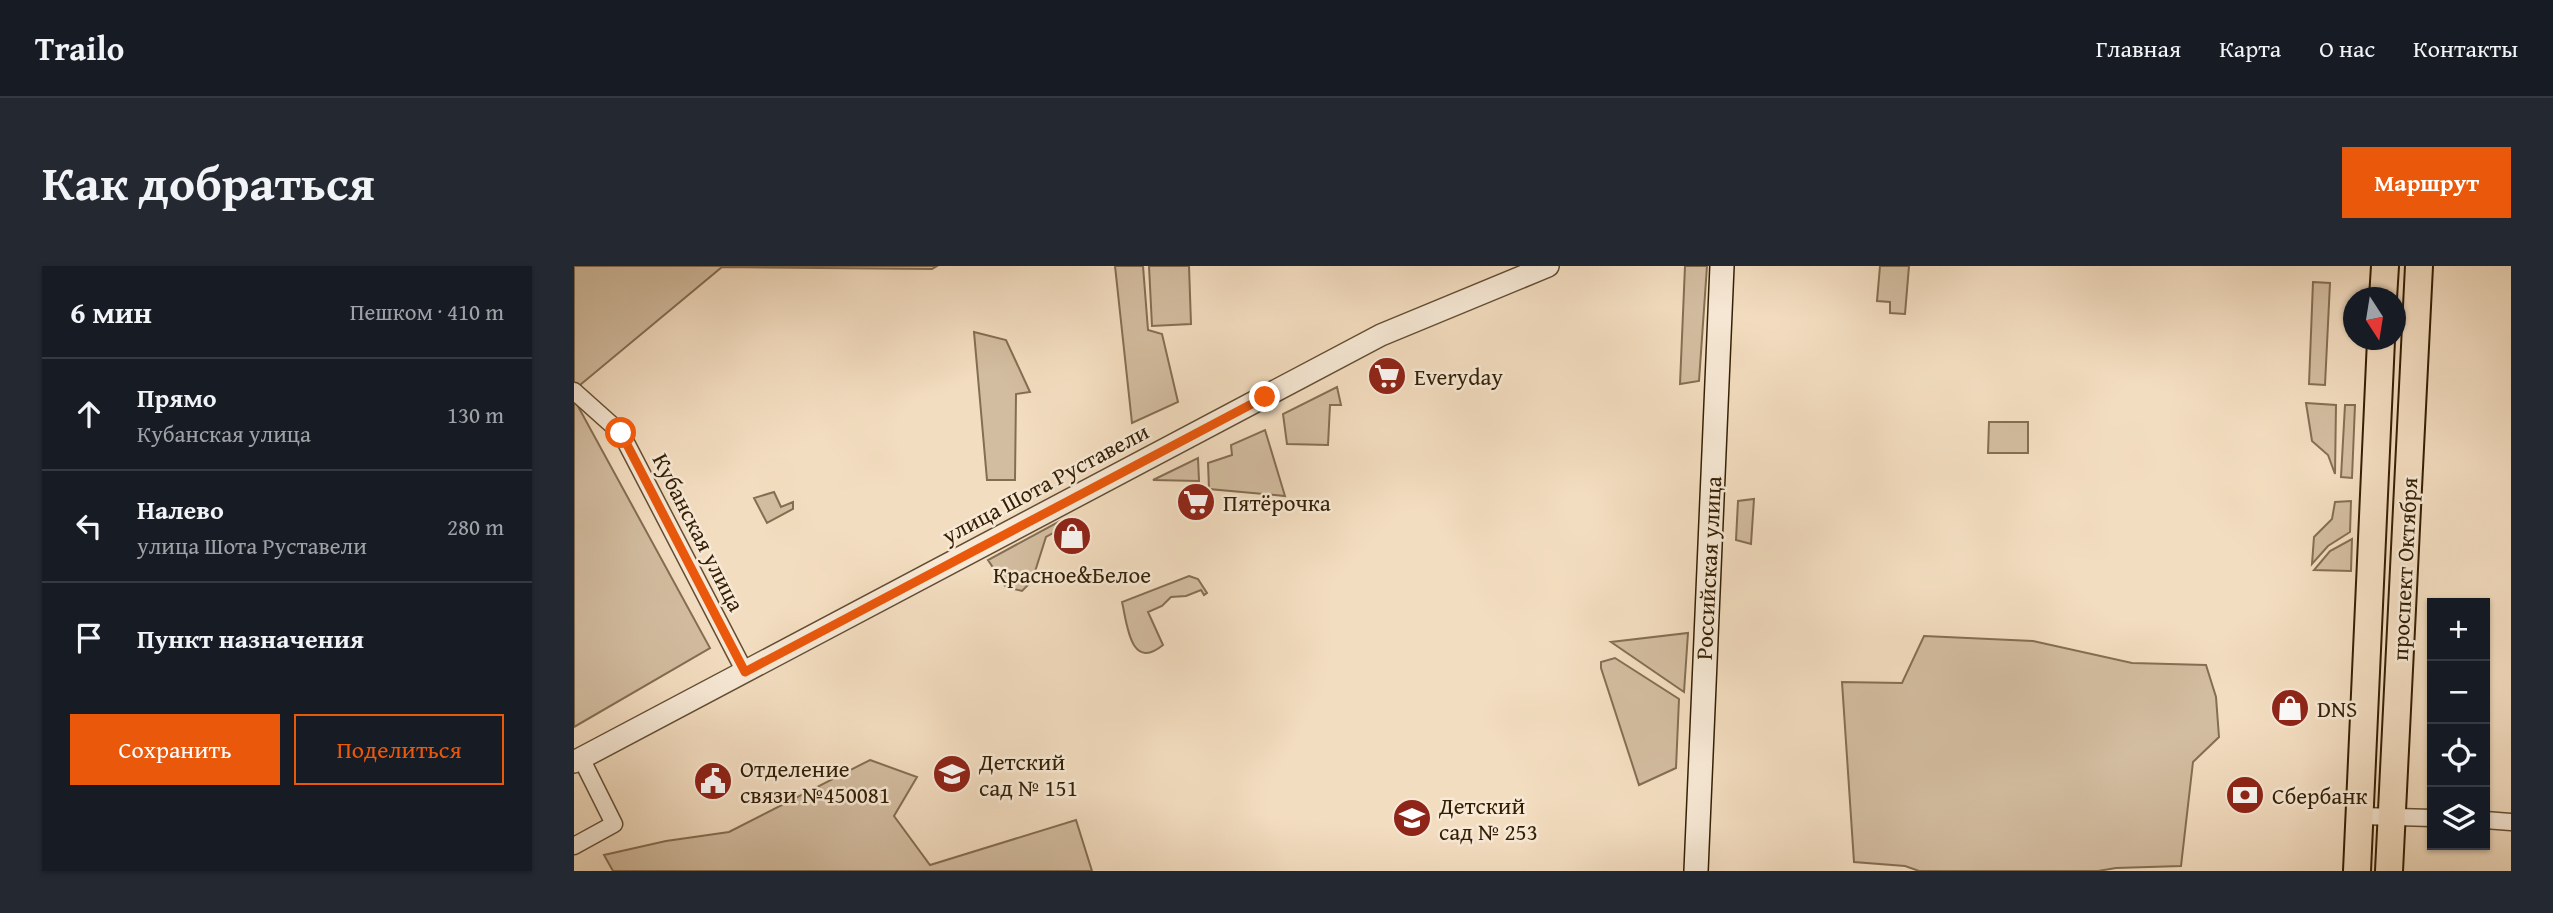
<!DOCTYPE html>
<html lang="ru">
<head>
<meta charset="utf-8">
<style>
  body { margin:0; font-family:"Gentium Book Plus",serif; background:#242831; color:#f1f3f6 }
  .controls { position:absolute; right:21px; bottom:21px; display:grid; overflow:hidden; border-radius:0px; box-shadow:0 2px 5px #0004 }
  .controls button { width:63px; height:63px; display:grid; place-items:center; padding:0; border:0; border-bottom:2px solid #363941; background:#171b24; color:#f1f3f6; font:35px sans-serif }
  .compass { position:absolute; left:1769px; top:21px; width:63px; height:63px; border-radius:50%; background:#171b24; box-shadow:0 2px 5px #0004; rotate:168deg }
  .stop { position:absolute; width:21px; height:21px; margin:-16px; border:5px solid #ea580c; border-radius:50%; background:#fff }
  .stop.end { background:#ea580c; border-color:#fff; box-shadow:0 2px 7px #0008 }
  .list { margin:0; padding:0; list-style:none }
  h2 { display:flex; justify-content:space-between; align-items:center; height:91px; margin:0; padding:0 28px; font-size:30px }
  h2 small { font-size:23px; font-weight:400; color:#9ea1a6 }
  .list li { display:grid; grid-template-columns:46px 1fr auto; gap:21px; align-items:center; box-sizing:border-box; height:112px; padding:0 28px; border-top:2px solid #363941 }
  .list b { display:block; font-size:26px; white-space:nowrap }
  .list p { margin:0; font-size:23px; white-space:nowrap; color:#9ea1a6 }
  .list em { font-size:23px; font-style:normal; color:#9ea1a6 }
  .actions { display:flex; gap:14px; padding:21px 28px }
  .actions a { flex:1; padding:16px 0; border:2px solid #ea580c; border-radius:0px; text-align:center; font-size:24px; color:#ea580c }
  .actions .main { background:#ea580c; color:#fff }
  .icon { flex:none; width:38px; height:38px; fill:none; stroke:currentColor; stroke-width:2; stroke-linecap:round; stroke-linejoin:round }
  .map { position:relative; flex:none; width:1937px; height:605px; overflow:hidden; border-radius:0px }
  header { display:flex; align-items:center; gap:42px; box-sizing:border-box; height:98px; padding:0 35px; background:#171b24; border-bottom:2px solid #363941 }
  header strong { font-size:33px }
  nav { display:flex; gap:38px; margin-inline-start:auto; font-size:24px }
  .intro { display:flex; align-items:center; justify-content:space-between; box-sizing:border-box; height:168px; padding:0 42px }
  h1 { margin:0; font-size:49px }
  .button { padding:18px 32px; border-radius:0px; background:#ea580c; color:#fff; font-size:24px; font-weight:700 }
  main { display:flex; gap:42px; padding:0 42px }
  aside { flex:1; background:#171b24; border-radius:0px; box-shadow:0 2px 5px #0004 }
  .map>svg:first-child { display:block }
  .green { fill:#d3bda0; stroke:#846e52; stroke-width:2 }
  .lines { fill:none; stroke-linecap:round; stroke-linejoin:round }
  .minor-casing { stroke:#644e33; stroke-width:19 }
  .tertiary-casing { stroke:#644e33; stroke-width:24 }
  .secondary-casing { stroke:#341f04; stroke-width:26 }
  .primary-casing { stroke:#341f04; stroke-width:30 }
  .minor { stroke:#f7e9d6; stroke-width:16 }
  .tertiary { stroke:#f7e9d6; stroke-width:21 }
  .secondary { stroke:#f7e9d6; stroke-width:23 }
  .primary { stroke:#f3ddc0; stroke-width:26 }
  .route { stroke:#ea580c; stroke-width:9 }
  .labels { text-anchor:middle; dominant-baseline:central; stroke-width:5; stroke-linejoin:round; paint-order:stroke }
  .poi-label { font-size:23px; fill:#341f04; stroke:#f7e9d6; text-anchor:start }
  .street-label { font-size:23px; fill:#341f04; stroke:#f7e9d6 }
</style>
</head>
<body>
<header>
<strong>Trailo</strong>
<nav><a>Главная</a><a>Карта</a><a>О нас</a><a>Контакты</a></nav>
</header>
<div class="intro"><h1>Как добраться</h1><a class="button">Маршрут</a></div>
<main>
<aside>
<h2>6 мин<small>Пешком · 410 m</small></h2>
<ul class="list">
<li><svg class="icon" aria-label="ahead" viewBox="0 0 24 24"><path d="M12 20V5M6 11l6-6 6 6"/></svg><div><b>Прямо</b><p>Кубанская улица</p></div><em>130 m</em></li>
<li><svg class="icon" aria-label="left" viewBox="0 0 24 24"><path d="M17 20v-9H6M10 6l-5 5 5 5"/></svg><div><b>Налево</b><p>улица Шота Руставели</p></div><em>280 m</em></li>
<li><svg class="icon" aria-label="arrive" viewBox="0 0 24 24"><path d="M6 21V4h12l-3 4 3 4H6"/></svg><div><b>Пункт назначения</b></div></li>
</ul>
<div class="actions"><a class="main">Сохранить</a><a>Поделиться</a></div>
</aside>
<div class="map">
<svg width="1937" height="605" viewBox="0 0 1937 605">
  <rect width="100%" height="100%" fill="#f3ddc0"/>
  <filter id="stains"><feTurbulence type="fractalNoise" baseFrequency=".00286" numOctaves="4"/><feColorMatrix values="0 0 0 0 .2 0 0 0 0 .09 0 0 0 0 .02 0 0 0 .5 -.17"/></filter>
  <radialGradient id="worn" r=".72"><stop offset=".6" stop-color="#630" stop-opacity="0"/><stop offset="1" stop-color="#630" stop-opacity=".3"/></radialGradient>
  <path class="green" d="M0,0H363L358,3L148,1L0,124Z
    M541,0H569L574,64L588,68L604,136L558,157Z
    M575,0H615L617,58L578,60Z
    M1111,0H1133L1125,115L1106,118Z
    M1306,0H1335L1331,48L1316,47V36L1303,35Z
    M1739,16L1756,17L1751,119L1735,118Z
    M400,66L432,74L456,126L442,128L441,214H413Z
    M763,121L767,139H756L754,179L713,178L709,148Z
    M0,133L136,382L0,461Z
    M1732,137L1762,139L1761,208L1754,189L1738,175Z
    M1771,139H1781L1778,212L1767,211Z
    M1415,156H1454V187H1414Z
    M691,164L711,230L635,223L634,197L658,189L657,179Z
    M624,192L625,215L579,214Z
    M200,226L207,241L219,236V243L193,257L180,232Z
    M1180,233L1177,278L1162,274L1164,235Z
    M1777,235L1776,266L1754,280L1738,298L1740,271L1758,253L1761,236Z
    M486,255L490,261L472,271L458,315L448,325L432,321L414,294Z
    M1778,273L1777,305L1740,304L1756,285Z
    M615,310L624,313L633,327L630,329L627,324L612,330L597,331L588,340L574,346L589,379C556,406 553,357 548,336Z
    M1114,367L1110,426L1037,376Z
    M1350,370L1459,375L1558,397L1632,399L1642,431L1645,471L1619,496L1607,600L1542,602L1524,605H1345L1331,600L1280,596L1268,416L1328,417Z
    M1041,392L1105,433L1102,502L1065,519L1027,402V396Z
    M296,494L343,511L320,550L356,599L502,554L518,605H39L30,589L92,575L155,566Z"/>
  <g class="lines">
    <defs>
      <path id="minor" d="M0,125L47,167L171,406
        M1787,550L1858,552
        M1911,554L1937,556
        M0,580L40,558L7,492"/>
      <path id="tertiary" d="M0,496L807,69L974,0"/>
      <path id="secondary" d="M1122,605L1148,0"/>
      <path id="primary" d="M1809,32L1811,0
        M1783,605L1807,74
        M1815,605L1845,0"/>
    </defs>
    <use href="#minor" class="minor-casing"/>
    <use href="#tertiary" class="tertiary-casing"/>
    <use href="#secondary" class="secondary-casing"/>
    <use href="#primary" class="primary-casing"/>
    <use href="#minor" class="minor"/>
    <use href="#tertiary" class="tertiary"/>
    <use href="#secondary" class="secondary"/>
    <use href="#primary" class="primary"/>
  </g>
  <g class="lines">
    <path class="route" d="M47,167L171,406L691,131"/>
  </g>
  <defs>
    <symbol id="supermarket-disc" viewBox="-11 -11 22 22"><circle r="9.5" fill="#8f2418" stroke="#f7e9d6"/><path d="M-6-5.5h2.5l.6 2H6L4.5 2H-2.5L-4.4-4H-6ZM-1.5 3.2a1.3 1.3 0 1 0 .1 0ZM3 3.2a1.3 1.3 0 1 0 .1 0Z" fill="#fff"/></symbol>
    <symbol id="shop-disc" viewBox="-11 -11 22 22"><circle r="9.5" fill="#8f2418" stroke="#f7e9d6"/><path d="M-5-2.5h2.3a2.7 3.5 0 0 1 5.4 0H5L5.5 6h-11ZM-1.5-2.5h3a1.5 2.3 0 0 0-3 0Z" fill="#fff"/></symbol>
    <symbol id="school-disc" viewBox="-11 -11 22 22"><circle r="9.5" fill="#8f2418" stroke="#f7e9d6"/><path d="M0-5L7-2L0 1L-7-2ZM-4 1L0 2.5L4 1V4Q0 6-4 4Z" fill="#fff"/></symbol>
    <symbol id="civic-disc" viewBox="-11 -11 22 22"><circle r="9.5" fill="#8f2418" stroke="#f7e9d6"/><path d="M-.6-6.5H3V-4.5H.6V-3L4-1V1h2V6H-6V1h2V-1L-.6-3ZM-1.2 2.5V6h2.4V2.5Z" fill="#fff"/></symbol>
    <symbol id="bank-disc" viewBox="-11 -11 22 22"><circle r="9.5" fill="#8f2418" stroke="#f7e9d6"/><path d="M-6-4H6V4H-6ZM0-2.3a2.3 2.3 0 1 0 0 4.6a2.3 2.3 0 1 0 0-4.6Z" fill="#fff"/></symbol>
  </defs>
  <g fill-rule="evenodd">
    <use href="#supermarket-disc" x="791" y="88" width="44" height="44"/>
    <use href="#supermarket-disc" x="600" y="214" width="44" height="44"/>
    <use href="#shop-disc" x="476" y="248" width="44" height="44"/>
    <use href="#shop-disc" x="1694" y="420" width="44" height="44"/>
    <use href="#school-disc" x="356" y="486" width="44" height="44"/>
    <use href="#civic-disc" x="117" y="493" width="44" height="44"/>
    <use href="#bank-disc" x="1649" y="507" width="44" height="44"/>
    <use href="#school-disc" x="816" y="530" width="44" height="44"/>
  </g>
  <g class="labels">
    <g class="poi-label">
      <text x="840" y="110">Everyday</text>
      <text x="649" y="236">Пятёрочка</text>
      <text x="498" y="308" text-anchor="middle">Красное&amp;Белое</text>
      <text x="1743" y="442">DNS</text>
      <text x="405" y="495">Детский<tspan x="405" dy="26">сад № 151</tspan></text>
      <text x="166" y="502">Отделение<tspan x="166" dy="26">связи №450081</tspan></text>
      <text x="1698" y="529">Сбербанк</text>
      <text x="865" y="539">Детский<tspan x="865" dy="26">сад № 253</tspan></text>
    </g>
    <g class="street-label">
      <text transform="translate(471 217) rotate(-28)">улица Шота Руставели</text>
      <text transform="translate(125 266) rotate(63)">Кубанская улица</text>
      <text transform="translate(1134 302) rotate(-87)">Российская улица</text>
      <text transform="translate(1830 303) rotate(-87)">проспект Октября</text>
    </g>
  </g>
  <rect width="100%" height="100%" filter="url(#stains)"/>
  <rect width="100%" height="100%" fill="url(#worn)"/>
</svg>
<div class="controls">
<button>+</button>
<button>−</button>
<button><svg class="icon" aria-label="locate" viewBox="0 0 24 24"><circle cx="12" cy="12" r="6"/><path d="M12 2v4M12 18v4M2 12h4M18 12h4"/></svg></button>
<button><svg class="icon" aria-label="layers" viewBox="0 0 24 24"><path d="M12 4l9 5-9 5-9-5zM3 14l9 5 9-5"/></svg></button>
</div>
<svg class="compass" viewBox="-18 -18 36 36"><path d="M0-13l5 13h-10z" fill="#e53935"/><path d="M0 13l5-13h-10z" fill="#9ea1a6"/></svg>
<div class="stop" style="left:47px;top:167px"></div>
<div class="stop end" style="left:691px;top:131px"></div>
</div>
</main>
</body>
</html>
